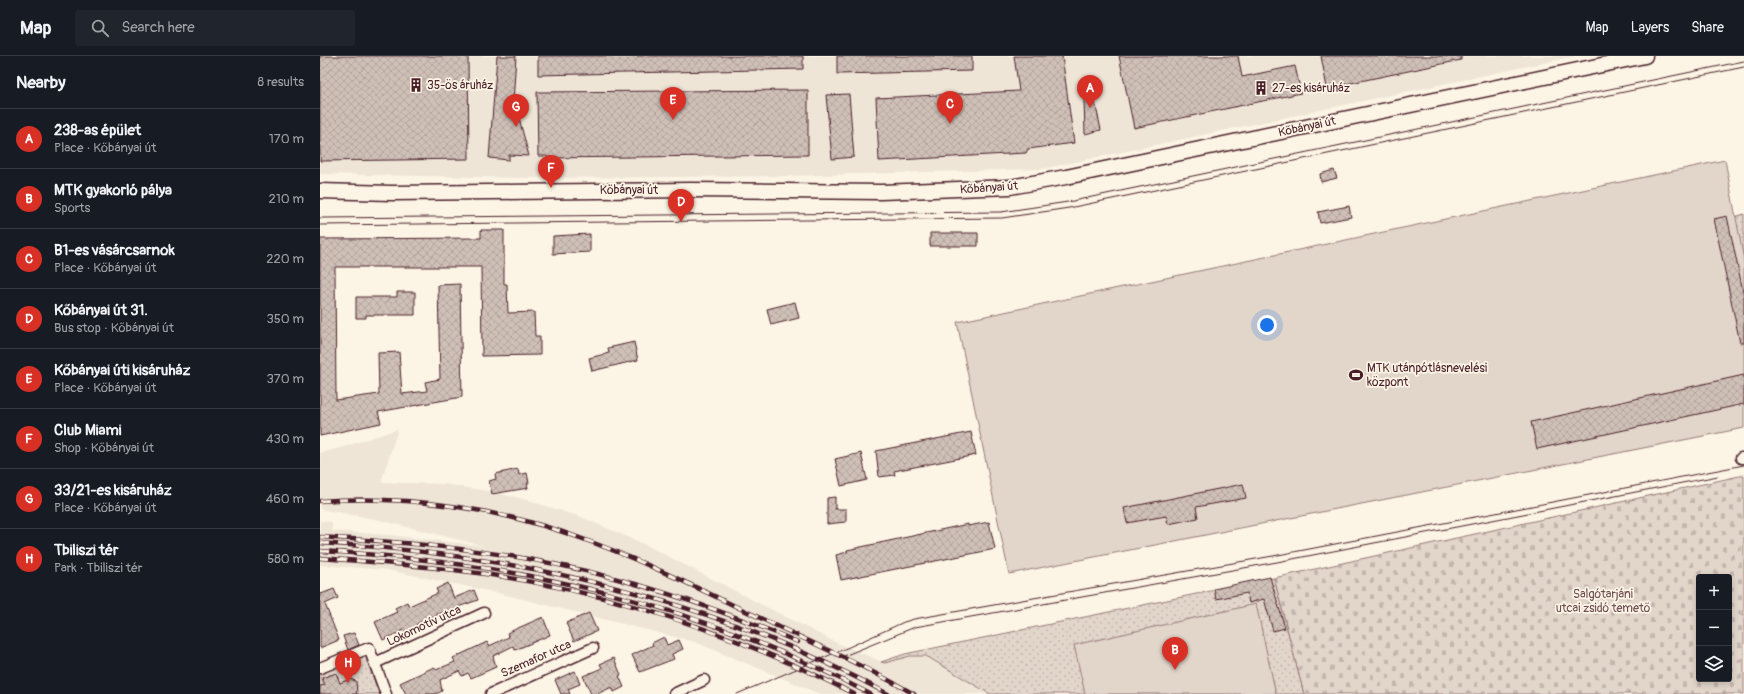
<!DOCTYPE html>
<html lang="en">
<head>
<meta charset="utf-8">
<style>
  body { margin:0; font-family:Pangolin,sans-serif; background:#20242c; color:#f1f3f6 }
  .controls { position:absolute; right:12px; bottom:12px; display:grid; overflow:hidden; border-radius:4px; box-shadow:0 2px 6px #0003 }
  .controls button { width:36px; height:36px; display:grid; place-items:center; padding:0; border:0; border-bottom:1px solid #363941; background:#171b24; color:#f1f3f6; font:20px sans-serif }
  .you { position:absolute; left:947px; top:269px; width:14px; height:14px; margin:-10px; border:3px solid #fff; border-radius:50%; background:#1a73e8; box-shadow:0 0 0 6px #1a73e833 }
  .badge { display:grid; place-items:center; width:26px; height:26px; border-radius:50%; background:#d93025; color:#fff; font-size:13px; font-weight:700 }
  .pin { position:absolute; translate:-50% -33px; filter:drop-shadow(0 1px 2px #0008) }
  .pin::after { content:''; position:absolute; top:21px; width:14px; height:12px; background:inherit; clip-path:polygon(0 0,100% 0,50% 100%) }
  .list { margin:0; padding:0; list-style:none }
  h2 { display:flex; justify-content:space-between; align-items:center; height:52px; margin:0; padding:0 16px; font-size:17px }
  h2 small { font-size:13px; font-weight:400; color:#9ea1a6 }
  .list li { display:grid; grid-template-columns:26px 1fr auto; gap:12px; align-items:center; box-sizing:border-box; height:60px; padding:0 16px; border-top:1px solid #363941 }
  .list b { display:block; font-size:15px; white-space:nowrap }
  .list p { margin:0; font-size:13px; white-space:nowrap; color:#9ea1a6 }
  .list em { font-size:13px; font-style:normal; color:#9ea1a6 }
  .icon { flex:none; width:22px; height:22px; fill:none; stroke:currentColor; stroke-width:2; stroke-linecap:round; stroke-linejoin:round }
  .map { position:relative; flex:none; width:1424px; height:638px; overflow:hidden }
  header { display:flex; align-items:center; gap:24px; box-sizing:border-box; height:56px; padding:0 20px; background:#171b24; border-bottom:1px solid #363941 }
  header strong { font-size:19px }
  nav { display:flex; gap:22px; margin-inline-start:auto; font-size:14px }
  .search { width:280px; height:36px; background:#20242c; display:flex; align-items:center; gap:10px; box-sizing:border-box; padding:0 14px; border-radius:4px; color:#9ea1a6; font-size:15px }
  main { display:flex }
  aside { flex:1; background:#171b24 }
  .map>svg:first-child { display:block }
  .built { fill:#eee5d7 }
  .green { fill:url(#green-dots); stroke:#967a7a }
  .cemetery { fill:url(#cemetery-stones); stroke:#967a7a; fill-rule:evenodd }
  .pitch { fill:#e2d5ca; stroke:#967a7a }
  .building { fill:url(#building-cross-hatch); stroke:#4a1f2b }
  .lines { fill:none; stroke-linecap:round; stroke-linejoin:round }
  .street-casing { stroke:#4a1f2b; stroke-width:13 }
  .secondary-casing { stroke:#4a1f2b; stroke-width:17 }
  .street { stroke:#fcf5e5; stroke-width:10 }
  .secondary { stroke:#fcf5e5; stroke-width:14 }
  .tram { stroke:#4a1f2b; stroke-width:1 }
  .rail-casing { stroke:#4a1f2b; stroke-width:4.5 }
  .rail { stroke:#fcf5e5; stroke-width:3; stroke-dasharray:9; stroke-linecap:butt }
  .labels { text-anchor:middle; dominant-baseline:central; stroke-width:3.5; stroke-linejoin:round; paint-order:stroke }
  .poi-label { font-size:12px; fill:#4a1f2b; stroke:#fcf5e5; text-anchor:start }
  .street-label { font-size:12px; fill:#4a1f2b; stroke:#fcf5e5 }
  .park-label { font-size:12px; fill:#704c53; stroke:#fcf5e5 }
</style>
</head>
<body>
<header>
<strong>Map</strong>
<div class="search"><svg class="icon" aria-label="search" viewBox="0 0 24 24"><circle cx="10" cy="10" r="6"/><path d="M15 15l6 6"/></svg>Search here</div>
<nav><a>Map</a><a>Layers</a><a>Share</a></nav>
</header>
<main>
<aside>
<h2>Nearby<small>8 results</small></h2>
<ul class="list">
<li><span class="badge">A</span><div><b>238-as épület</b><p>Place · Kőbányai út</p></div><em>170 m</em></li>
<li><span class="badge">B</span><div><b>MTK gyakorló pálya</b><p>Sports</p></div><em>210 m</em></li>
<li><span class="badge">C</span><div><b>B1-es vásárcsarnok</b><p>Place · Kőbányai út</p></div><em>220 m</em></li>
<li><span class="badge">D</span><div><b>Kőbányai út 31.</b><p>Bus stop · Kőbányai út</p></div><em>350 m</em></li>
<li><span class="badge">E</span><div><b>Kőbányai úti kisáruház</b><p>Place · Kőbányai út</p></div><em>370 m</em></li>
<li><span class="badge">F</span><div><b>Club Miami</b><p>Shop · Kőbányai út</p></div><em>430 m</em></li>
<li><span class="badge">G</span><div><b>33/21-es kisáruház</b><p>Place · Kőbányai út</p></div><em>460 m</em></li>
<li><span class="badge">H</span><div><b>Tbiliszi tér</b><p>Park · Tbiliszi tér</p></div><em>580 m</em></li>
</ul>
</aside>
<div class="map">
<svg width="1424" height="638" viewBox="0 0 1424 638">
  <defs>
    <pattern id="green-dots" width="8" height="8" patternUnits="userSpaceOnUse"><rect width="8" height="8" fill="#e2d5ca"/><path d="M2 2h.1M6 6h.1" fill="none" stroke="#c3b6ae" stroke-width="1.8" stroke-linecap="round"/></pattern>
    <pattern id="cemetery-stones" width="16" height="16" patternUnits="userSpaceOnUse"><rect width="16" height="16" fill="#e2d5ca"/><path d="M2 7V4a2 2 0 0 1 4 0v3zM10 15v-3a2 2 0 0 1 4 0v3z" fill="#c3b6ae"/></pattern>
    <pattern id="building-cross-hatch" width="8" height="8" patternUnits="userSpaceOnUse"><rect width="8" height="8" fill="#cfc0b7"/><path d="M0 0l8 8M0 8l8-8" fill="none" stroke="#b3a59e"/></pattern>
  </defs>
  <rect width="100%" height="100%" fill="#fcf5e5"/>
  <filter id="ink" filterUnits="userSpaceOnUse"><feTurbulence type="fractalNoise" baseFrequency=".025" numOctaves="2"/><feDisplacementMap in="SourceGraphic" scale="8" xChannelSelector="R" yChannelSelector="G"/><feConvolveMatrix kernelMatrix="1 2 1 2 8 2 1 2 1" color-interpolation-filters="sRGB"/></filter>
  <g filter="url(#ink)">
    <path class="built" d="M0,0H1256L722,113L468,120L205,122L0,118Z
      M78,373L61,426L124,428L167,435L200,442L261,461L324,488L515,586L565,607L590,600H606L670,638H500L375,586L178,537L67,514L0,509V465L12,466V475L70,479L164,490L55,463L0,453V397L20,392Z"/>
    <path class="green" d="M1424,158V206L1415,161Z
      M954,522L984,638H670L606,600H590L565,607L561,606L585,598Z
      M40,600L46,602L59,638H0V616Z"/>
    <path class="cemetery" d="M1424,419V638H984L954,522ZM1379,521H1409V623H1379Z"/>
    <path class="pitch" d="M1405,104L1424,204V372L689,518L637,266Z
      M936,548L956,638H765L754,589Z"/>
    <path class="building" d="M0,0H148L149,103L0,105Z
      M177,0H196L193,47H197L196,58H198L209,100L189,99V104L169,102Z
      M218,0H483V13L218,19Z
      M517,0H652V15L517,18Z
      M694,0H742L754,87L708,93L706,97L559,105L556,42L699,35Z
      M799,0H918L922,21L975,10L981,37L814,72Z
      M1001,0H1141V4L1007,32Z
      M488,34V99L228,102L226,100H218L217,36Z
      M529,38L534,101L512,103L506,39Z
      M774,41L781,74L765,78L764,44Z
      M1014,114L1017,122L1001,126L1000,118Z
      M1029,150L1031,161L1000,167L998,156Z
      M1407,160L1424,240V287H1420L1394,163Z
      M161,174H184V228H187L188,257L214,256L215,280H220V299L162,300L161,211H15L16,344L59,338L58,297L79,296L82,338L107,335L105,326L120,323L118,229L140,228L142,341L58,356L61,367L0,380V183L161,182Z
      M610,177H658V190H610Z
      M270,178V196L233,198V180Z
      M77,236H95V259H46V262H36V241H77Z
      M475,246L479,262L451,269L447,253Z
      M314,286L318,304L272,315L269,302L289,297L288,292Z
      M1424,319V348L1217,393L1211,366Z
      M651,376L656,399L574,415L575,419L559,421L556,395Z
      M541,397L547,424L521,430L515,403Z
      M198,413L199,419L207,417L209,427H207L208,432L172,438L169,425L176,423L175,418Z
      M923,428L926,442L876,451L878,462L848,468L846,460L807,467L804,452Z
      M515,441V453H526V466L507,468V442Z
      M669,466L675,493L521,524L516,499L527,496V494L648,468V470Z
      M950,521L965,572L953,575L944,543L929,547L927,537L896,543L894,533Z
      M128,527L134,542L154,534L158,544L138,551L139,553L127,559L125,555L97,568L98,572L86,578L84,574L63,584L55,566L77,556L75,552L87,546L89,550L118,537L116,533Z
      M14,533L18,542L5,548L19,584L0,592V537L1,538Z
      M269,557L277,575L254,585L246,567Z
      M223,561L230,579L195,594L193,590L173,600L176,611L151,622L148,617L142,620L139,615L120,624L122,635L116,638H86L80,627L114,611L116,614L135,606L133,602L167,586L169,590L189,581L187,577Z
      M34,577L39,589L28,594L23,580Z
      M344,581L347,589L359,584L363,593L352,598L354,603L320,616L312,599L333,589L332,587Z
      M294,602L301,619L299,620L304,631L294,636L292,631L277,638H271L263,620L282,612L280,608Z
      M255,615L260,628L248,633L250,638H241L235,624Z
      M16,617L20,627L30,623L36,625L37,638H0V630L5,629L2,622Z"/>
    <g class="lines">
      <defs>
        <path id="street" d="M1421,402H1424
          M55,607L164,557
          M0,612L49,592L66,638
          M171,638L273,592
          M354,638L384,624"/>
        <path id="secondary" d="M0,135L71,137L371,134L561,136L690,131L746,121L1325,0"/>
      </defs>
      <use href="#street" class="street-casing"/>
      <use href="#secondary" class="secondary-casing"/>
      <use href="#street" class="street"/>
      <use href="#secondary" class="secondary"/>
      <path class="tram" d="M0,162L681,156L748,146L1424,5
        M0,169L682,162L749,152L1424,11
        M524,600L595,571L957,506L1398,420
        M417,638L529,591L584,566L594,563L953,500L1424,409"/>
      <defs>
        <path id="rail" d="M0,445C87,439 178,452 260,482C320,503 377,532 434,559C488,585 543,609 594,638
          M0,481C83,486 167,493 248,511C327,528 404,555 478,586
          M0,487C198,498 393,543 568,638
          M0,495C197,506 375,546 550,638
          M0,502C55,506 110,510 165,518C293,537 419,579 534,638"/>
      </defs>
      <use href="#rail" class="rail-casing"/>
      <use href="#rail" class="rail"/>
    </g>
  </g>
  <defs>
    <symbol id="building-bare" viewBox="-9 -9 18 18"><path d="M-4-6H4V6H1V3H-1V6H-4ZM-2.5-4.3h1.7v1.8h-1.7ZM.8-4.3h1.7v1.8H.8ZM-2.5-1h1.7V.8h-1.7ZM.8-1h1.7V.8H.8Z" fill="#4a1f2b" stroke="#fcf5e5" stroke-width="2.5" paint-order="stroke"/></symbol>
    <symbol id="stadium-bare" viewBox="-9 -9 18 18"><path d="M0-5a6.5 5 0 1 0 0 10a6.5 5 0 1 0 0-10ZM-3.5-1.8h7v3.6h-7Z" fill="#4a1f2b" stroke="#fcf5e5" stroke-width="2.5" paint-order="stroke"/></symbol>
  </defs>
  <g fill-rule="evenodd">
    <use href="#building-bare" x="86" y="19" width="20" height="20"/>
    <use href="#building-bare" x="931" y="22" width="20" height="20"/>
    <use href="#stadium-bare" x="1026" y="309" width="20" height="20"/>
  </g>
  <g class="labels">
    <g class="poi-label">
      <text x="107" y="29">35-ös áruház</text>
      <text x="952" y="32">27-es kisáruház</text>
      <text x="1047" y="312">MTK utánpótlásnevelési<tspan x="1047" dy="14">központ</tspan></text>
    </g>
    <g class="street-label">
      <text transform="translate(987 71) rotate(-12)">Kőbányai út</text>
      <text transform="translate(669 132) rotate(-4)">Kőbányai út</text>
      <text x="309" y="134">Kőbányai út</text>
      <text transform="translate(104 570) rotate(-25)">Lokomotív utca</text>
      <text transform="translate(216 603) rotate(-24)">Szemafor utca</text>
    </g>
    <g class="park-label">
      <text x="1283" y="538">Salgótarjáni<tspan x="1283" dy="14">utcai zsidó temető</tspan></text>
    </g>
  </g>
</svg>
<div class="controls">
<button>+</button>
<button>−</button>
<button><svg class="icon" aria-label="layers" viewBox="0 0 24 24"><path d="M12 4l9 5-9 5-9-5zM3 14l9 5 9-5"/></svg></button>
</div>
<div class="you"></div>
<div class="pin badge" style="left:770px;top:52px">A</div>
<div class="pin badge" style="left:855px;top:614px">B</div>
<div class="pin badge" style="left:630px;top:68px">C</div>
<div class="pin badge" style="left:361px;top:166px">D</div>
<div class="pin badge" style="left:353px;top:64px">E</div>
<div class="pin badge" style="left:231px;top:132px">F</div>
<div class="pin badge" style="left:196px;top:71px">G</div>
<div class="pin badge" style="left:28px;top:627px">H</div>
</div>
</main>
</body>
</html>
